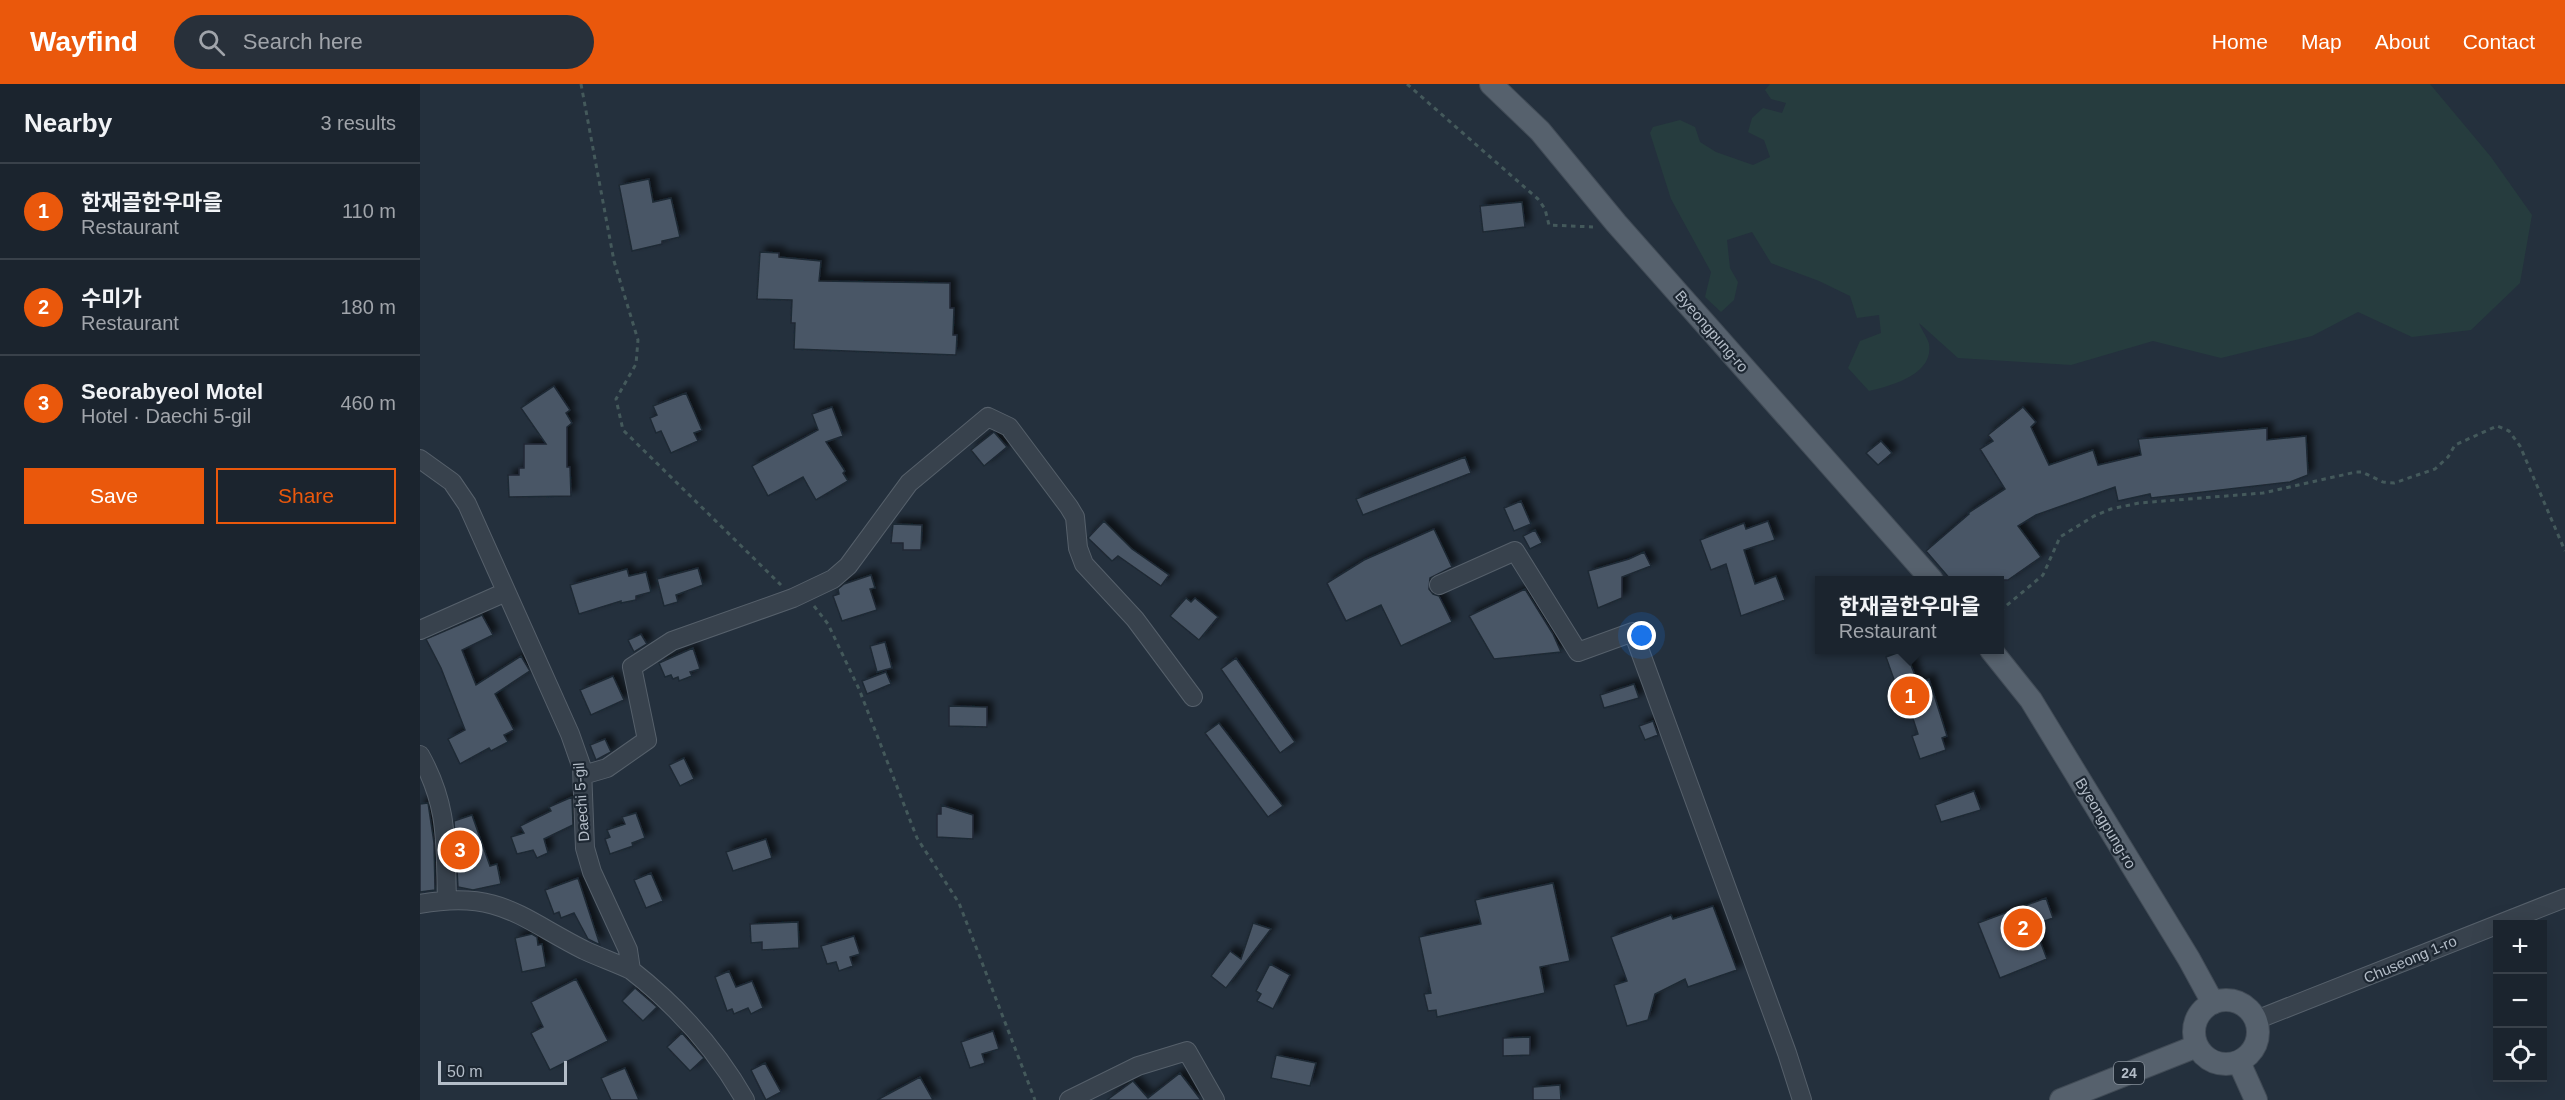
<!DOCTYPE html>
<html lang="en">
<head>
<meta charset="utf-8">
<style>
  body { margin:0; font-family:Arial,"Noto Sans KR",sans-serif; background:#28303a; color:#f1f3f6 }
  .controls { position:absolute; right:18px; bottom:18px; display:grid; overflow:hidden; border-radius:0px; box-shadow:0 6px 24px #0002 }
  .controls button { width:54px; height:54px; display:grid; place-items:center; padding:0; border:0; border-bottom:2px solid #39414a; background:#1b242e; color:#f1f3f6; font:30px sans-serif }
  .scale { position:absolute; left:18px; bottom:15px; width:129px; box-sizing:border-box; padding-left:6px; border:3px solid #b4bdc8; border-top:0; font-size:16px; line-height:21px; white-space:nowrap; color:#b4bdc8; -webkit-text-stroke:4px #1d2732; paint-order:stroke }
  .you { position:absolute; left:1222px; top:552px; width:21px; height:21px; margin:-15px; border:4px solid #fff; border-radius:50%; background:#1a73e8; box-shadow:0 0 0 9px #1a73e833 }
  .badge { display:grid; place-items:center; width:39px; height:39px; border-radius:50%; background:#ea580c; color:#fff; font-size:20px; font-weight:700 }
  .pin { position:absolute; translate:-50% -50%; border:3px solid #fff; box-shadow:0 2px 6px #0006 }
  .popup { position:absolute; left:1395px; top:492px; width:189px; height:78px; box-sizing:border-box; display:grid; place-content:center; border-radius:0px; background:#1b242e; filter:drop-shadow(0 2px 4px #0005); font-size:20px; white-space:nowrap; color:#a0a4aa }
  .popup b { font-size:22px; color:#f1f3f6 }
  .popup::after { content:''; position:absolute; left:50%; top:100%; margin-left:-12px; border:12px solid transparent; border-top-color:#1b242e }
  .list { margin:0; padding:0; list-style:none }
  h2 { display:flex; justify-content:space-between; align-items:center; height:78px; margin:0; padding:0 24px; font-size:26px }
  h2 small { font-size:20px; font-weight:400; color:#a0a4aa }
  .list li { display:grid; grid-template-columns:39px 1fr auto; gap:18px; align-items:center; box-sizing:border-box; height:96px; padding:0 24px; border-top:2px solid #39414a }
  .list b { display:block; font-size:22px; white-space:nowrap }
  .list p { margin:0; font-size:20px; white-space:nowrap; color:#a0a4aa }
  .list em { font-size:20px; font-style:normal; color:#a0a4aa }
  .actions { display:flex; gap:12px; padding:18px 24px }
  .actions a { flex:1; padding:14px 0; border:2px solid #ea580c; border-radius:0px; text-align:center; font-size:21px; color:#ea580c }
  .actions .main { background:#ea580c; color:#fff }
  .icon { flex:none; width:33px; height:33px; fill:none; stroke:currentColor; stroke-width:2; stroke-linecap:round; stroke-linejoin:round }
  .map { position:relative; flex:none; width:2145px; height:1016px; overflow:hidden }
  header { display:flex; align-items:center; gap:36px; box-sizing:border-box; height:84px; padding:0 30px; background:#ea580c; color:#fff }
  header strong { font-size:28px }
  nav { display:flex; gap:33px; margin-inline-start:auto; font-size:21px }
  .search { width:420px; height:54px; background:#28303a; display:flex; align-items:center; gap:15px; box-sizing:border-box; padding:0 21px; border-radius:33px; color:#a0a4aa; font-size:22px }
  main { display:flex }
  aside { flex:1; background:#1b242e }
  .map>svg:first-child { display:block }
  .green { fill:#263c3e }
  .building { fill:#4a5766; stroke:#1f2934; stroke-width:1.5; filter:url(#shadow) }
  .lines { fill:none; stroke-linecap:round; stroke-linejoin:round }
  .minor-casing { stroke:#56606b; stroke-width:20 }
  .major-casing { stroke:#414b56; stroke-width:24 }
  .path { stroke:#44595b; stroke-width:3; stroke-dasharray:4.5 4.5; stroke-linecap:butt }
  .minor { stroke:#38424d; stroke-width:18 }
  .major { stroke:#56616d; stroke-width:22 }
  .labels { text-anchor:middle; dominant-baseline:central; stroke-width:4.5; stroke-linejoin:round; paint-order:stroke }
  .shield { fill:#1d2732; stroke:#87909b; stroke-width:1.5 }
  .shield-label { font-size:14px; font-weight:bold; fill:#b4bdc8 }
  .street-label { font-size:15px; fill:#b4bdc8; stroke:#1d2732 }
</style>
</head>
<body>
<header>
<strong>Wayfind</strong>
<div class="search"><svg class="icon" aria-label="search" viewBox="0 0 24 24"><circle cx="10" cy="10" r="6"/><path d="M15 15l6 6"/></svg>Search here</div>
<nav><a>Home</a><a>Map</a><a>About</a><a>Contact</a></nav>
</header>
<main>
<aside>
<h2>Nearby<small>3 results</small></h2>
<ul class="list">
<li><span class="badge">1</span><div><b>한재골한우마을</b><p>Restaurant</p></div><em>110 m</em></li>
<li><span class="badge">2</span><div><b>수미가</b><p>Restaurant</p></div><em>180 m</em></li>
<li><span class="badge">3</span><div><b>Seorabyeol Motel</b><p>Hotel · Daechi 5-gil</p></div><em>460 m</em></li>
</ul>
<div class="actions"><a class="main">Save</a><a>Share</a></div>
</aside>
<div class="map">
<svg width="2145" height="1016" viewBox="0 0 2145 1016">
  <defs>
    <filter id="shadow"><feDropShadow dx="5.5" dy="-5.5" stdDeviation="3" flood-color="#0009"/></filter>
  </defs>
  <rect width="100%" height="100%" fill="#24303d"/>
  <path class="green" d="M1350,0H2010L2071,73L2112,131L2100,199L2051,246L1992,253L1938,228L1892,252L1801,274L1733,257L1651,281L1538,274L1499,239C1501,245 1507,253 1509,260C1514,291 1470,302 1449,307L1428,284L1440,257L1461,249L1459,231L1437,234L1430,212L1399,197L1351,179L1332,148L1307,156L1310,184L1318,198L1314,216L1301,228L1285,213L1291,188L1251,115L1230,49L1233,43L1260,36L1275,43L1280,58L1296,68L1333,81L1350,73L1344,56L1328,48L1332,34L1343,24L1362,29L1366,19L1351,15L1345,6Z"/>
  <path class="building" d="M229,95L233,118L251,114L260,153L242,157V160L212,167L199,101Z
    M1102,118L1105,143L1063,148L1060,122Z
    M340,168L359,169V173L401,177L399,197L530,199V224H534L533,251H537L536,271L374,265L375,239H371L372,216L337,215Z
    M134,302L150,326L146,329L152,339L147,343V383H150L151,412L89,413L88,391H99V384H104V360H126L101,324Z
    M266,309L282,346L274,349L278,357L251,369L241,347L236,349L230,334L237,331L233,322Z
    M412,323L423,352L406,358L425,387L423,389L428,397L396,416L383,393L348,412L332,382L398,346L392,330Z
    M1603,323L1616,338L1611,343L1629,381L1673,366L1678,381L1721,371L1718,355L1847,344V356L1886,352L1888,391L1870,398L1731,414L1730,410L1698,417L1695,403L1616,431L1598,442L1621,473L1588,496H1531L1506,467L1549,430L1548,429L1585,405L1560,365L1573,357L1568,351Z
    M574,348L587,363L564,382L551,366Z
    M1461,357L1472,369L1458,381L1446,369Z
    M1045,373L1051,389L943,431L936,415Z
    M1101,417L1111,440L1094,447L1084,424Z
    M684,437L712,465L749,491L741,502L698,472L692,477L668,454Z
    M1348,437L1355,456L1324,466L1335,500L1356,492L1365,516L1321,532L1306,480L1291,486L1280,456L1324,439L1326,445Z
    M473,440L502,441L501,466H483V459H471Z
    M1014,445L1032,483L1010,494L1009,505L1013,510L1019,512L1032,538L981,562L961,521L926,537L907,499L944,476Z
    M1115,446L1122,459L1110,465L1103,452Z
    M1224,468L1231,482L1202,493V514L1178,524L1168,487L1209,475Z
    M278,484L283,501L256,511L258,518L244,522L237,495Z
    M207,485L209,492L226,488L231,508L216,512V516L201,519V517L159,530L150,501Z
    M451,491L455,504L450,505L457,526L422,537L413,512L419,510L418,505L424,500Z
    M1105,505L1133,550L1141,568L1074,575L1049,532Z
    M766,514L771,518L775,514L798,533L779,556L750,532Z
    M62,531L73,551L42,566L56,601L101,572L110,587L75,610L94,646L84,651L88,658L71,667L69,664L40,680L28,655L45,646L21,584L6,555Z
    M221,550L227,560L214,568L208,556Z
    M465,558L472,584L457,588L450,562Z
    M273,564L280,585L270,588L272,592L259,597L258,593L253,595L251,591L245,593L239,579Z
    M1485,566L1498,599L1509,595L1527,652L1522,654L1526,666L1500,675L1492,652L1498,650L1482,601L1477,604L1466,573Z
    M816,574L875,658L860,669L801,585Z
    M466,588L471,600L447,610L442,597Z
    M193,592L204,616L171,631L160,606Z
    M1214,600L1219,614L1184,624L1180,611Z
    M529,622L567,623V643L529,642Z
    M1233,637L1238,651L1225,656L1219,642Z
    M799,639L863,722L848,733L785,649Z
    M185,655L191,668L176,676L170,661Z
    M264,674L274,695L260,702L249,681Z
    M1554,707L1561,726L1521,738L1515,721Z
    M152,713L153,741L124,755L128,769L117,774L113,766L97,770L91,753L104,749L100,742L131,727L129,723Z
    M8,719L14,759L15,806L0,808V720Z
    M521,721L553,731V755L517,753V730H521Z
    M216,729L225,754L212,759L213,762L190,770L185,755L190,753L187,746L205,740L202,733Z
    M52,731L70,782L77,780L81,800L53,806L38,803L34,737Z
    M346,755L352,774L313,787L306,768Z
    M231,789L243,817L226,824L214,796Z
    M158,794L180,861L168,855L154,829L141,834L139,828L134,830L125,806Z
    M1133,799L1150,877L1120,883L1125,909L1017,933L1016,926L1008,927L1004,910L1011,909L999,853L1061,840L1055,816Z
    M1626,814L1633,834L1614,841L1627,875L1580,894L1558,839Z
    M1293,822L1317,886L1268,903L1265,895L1235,910L1228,936L1207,942L1194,901L1207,897L1191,853L1251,831L1253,835Z
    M378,838L379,864L342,866V858L331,859L330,840Z
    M833,839L851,845L806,904L791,892L810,867L821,875Z
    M112,850L117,853L118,861L122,860L126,883L102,888L95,854Z
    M434,852L440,870L430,873L433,882L419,887L416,878L407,880L401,862Z
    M850,880L870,891L853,925L837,917L841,910L836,907Z
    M309,887L316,903L332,897L343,924L331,930L328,924L314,930L312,925L307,927L295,893Z
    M156,895L188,957L130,986L111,949L123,943L111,918Z
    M215,904L237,923L223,937L202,917Z
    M573,947L579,965L562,970L565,979L550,984L541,958Z
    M262,949L284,974L270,987L247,963Z
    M1110,953V971L1083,972V954Z
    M856,971L896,979L890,1002L851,994Z
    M345,979L361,1008L346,1016L331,986Z
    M205,984L219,1016H191L181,994Z
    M760,989L781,1016H687L713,997L728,1014Z
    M500,993L513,1016H457Z
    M1140,1001L1141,1016H1113V1003Z"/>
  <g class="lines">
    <defs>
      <path id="minor" d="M0,375L32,398L47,420L150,650L162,684L165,764L172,788L208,866L211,886C257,922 296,965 325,1016
        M1019,501L1095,467L1158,568L1213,548L1367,969L1382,1016
        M0,546L86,508
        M0,671C29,723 25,759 27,815
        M163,691L187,684L227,656L212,583L252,557L373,514L413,495L428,482L489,399L568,333L589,343L649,423L655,433L658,464L664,480L715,535L773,613
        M0,820C79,806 99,833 164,866C179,873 196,879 211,886
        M1836,936L2145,814
        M649,1016L718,982L767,967L795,1016"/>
      <path id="major" d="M1071,0L1120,47L1196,139L1512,496
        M1571,566L1611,616L1769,875L1793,919
        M1774 948a32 32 0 1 1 64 0a32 32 0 1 1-64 0Z
        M1819,978L1836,1016
        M1641,1016L1777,962"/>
    </defs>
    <use href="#minor" class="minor-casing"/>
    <use href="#major" class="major-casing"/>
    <path class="path" d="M161,0L194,177L218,256L216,280L196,315L203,346L361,501
      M987,0L1118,115L1125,125L1129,141L1173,143
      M394,522L408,540L439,605L497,754L539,819L615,1016
      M1580,527L1623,491L1640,453L1674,432L1691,425L1719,419L1843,409L1936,388H1942L1963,398L1974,399L2015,385L2028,373L2035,361L2077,342L2089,347L2100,362L2145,467"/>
    <use href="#minor" class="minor"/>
    <use href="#major" class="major"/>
  </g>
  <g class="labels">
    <rect class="shield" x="1694" y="978" width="30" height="22" rx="4.5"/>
    <g class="shield-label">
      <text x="1709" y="989">24</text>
    </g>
    <g class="street-label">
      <text transform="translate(1292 247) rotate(49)">Byeongpung-ro</text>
      <text transform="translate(161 718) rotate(-94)">Daechi 5-gil</text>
      <text transform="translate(1686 739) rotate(59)">Byeongpung-ro</text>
      <text transform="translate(1990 875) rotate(-23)">Chuseong 1-ro</text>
    </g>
  </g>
</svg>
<div class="controls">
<button>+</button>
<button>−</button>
<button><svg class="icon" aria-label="locate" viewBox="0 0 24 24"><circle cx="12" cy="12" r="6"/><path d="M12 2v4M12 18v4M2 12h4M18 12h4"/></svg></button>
</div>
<div class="scale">50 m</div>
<div class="you"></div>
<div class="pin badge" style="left:1490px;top:612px">1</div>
<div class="popup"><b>한재골한우마을</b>Restaurant</div>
<div class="pin badge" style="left:1603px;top:844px">2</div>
<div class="pin badge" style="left:40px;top:766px">3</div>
</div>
</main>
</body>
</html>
